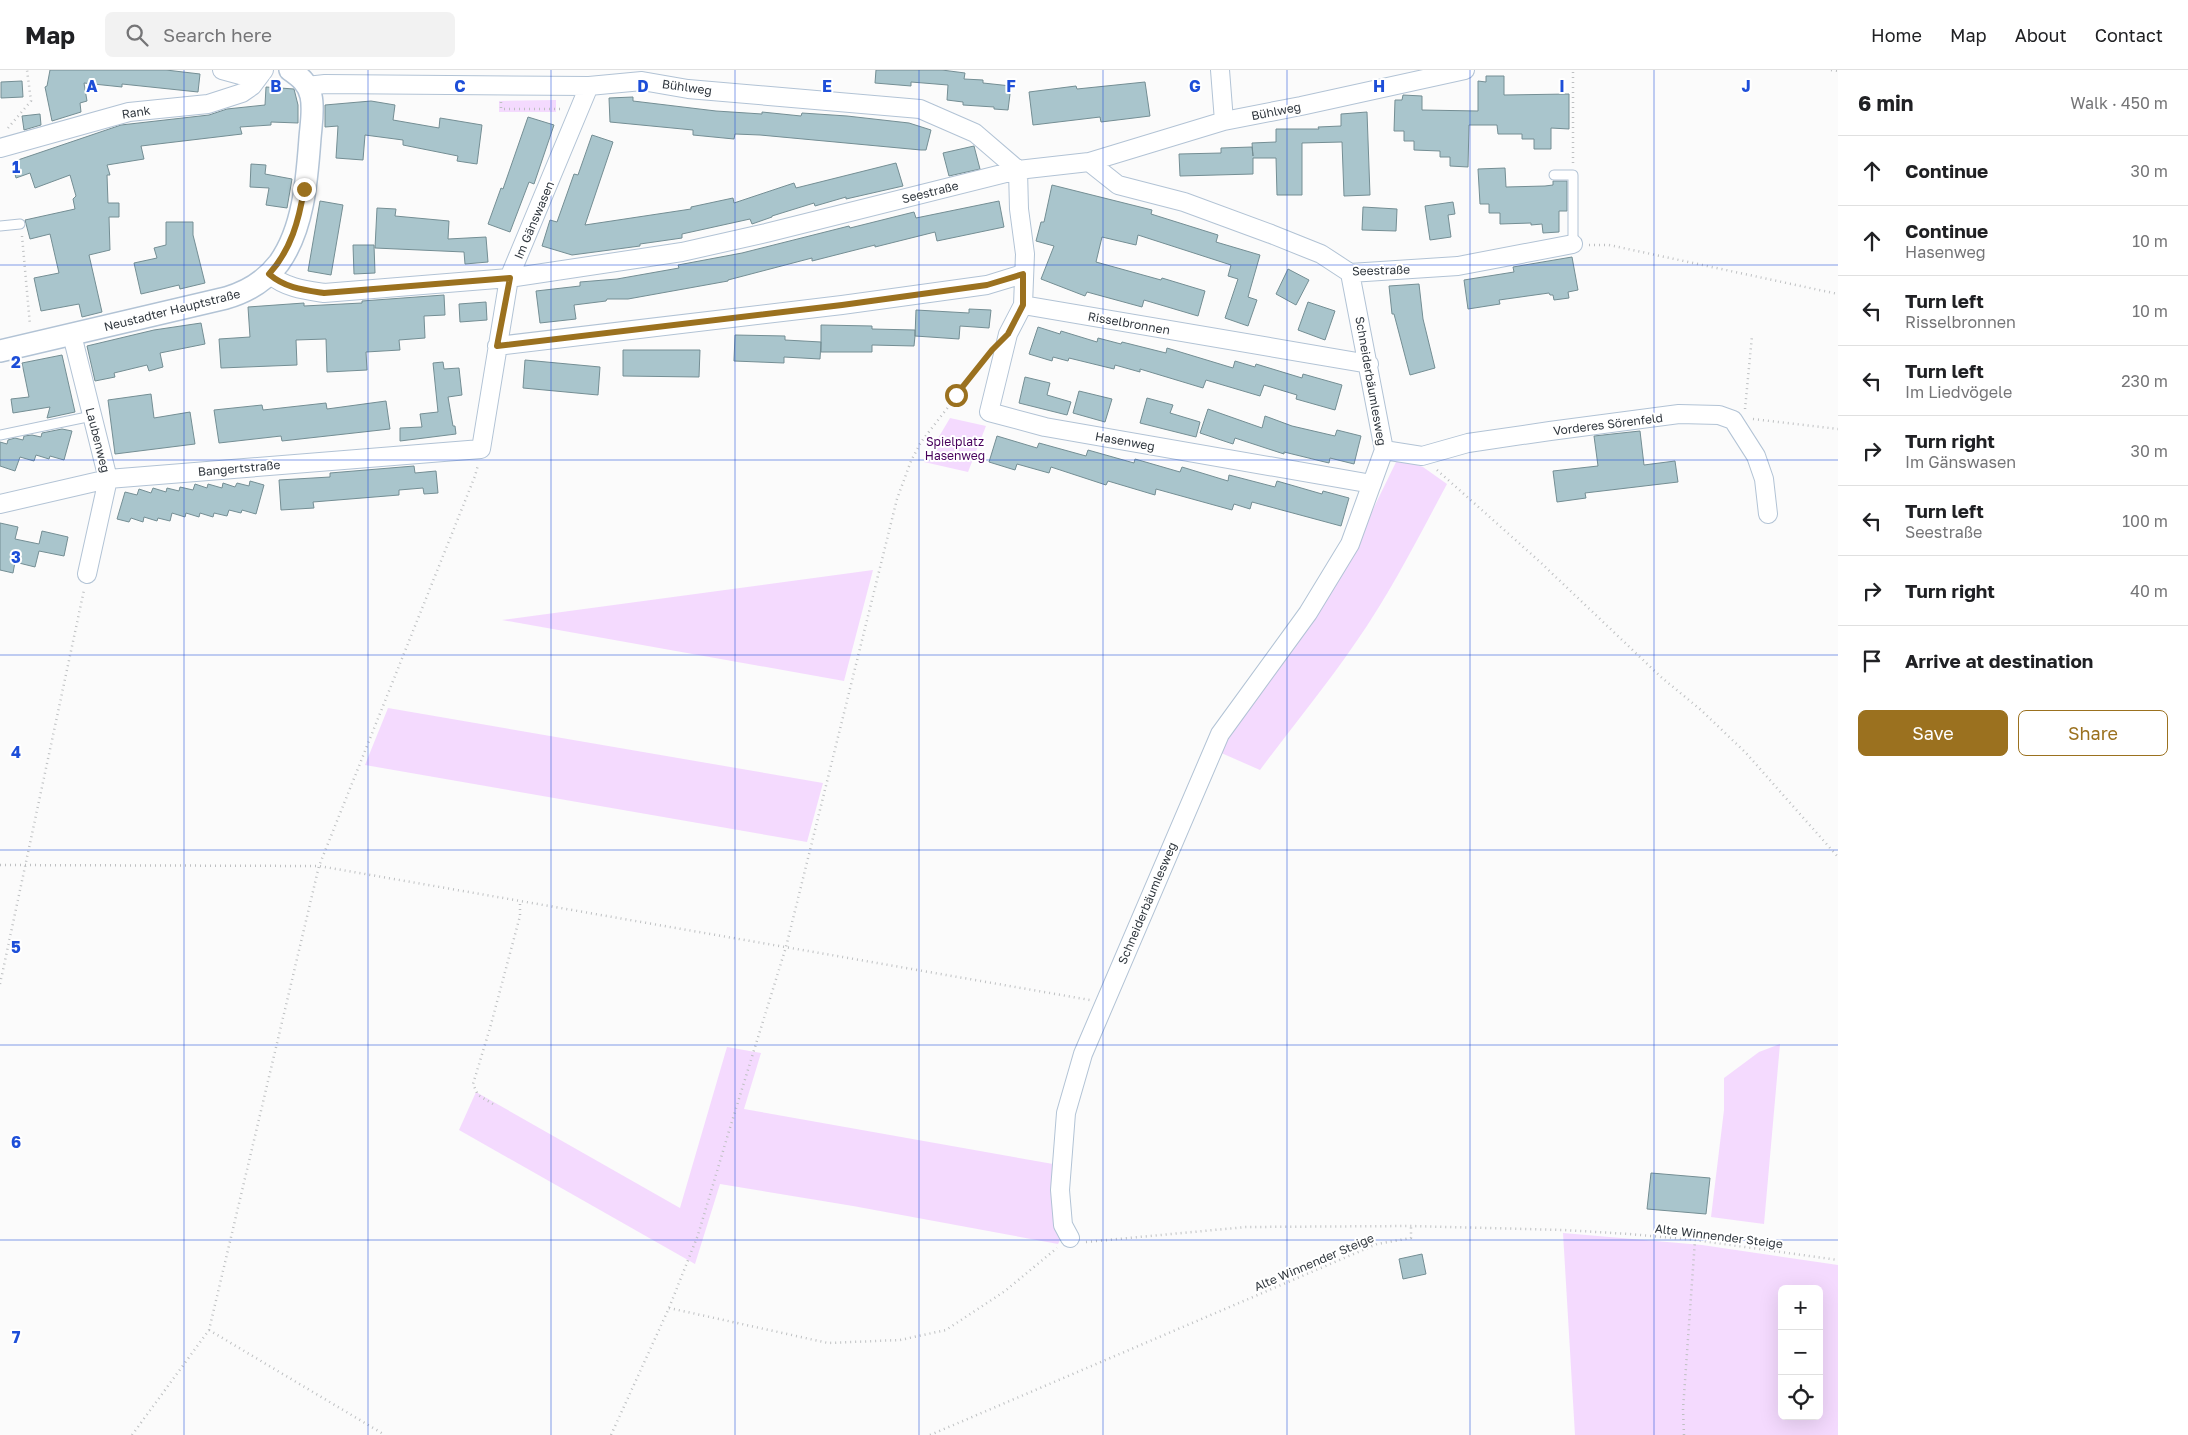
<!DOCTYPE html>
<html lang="en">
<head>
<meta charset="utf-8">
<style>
  body { margin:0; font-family:"Golos Text",sans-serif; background:#f2f2f2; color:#202124 }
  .controls { position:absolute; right:15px; bottom:15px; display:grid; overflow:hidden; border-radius:8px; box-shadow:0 5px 20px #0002 }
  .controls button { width:45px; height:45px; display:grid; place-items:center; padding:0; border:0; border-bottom:1px solid #e0e0e0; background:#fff; color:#202124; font:25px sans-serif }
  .stop { position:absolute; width:15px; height:15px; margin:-11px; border:4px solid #9b711f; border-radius:50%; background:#fff }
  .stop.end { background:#9b711f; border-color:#fff; box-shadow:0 1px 5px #0008 }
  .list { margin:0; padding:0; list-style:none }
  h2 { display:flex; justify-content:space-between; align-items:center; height:65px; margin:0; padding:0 20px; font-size:21px }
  h2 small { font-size:16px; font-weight:400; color:#757577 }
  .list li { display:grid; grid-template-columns:32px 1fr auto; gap:15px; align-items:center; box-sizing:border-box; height:70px; padding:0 20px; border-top:1px solid #e0e0e0 }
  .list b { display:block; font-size:19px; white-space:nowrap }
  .list p { margin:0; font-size:16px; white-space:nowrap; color:#757577 }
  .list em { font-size:16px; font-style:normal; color:#757577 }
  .actions { display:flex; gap:10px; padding:15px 20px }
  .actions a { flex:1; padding:11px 0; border:1px solid #9b711f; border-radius:8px; text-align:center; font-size:18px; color:#9b711f }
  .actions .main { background:#9b711f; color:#fff }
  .icon { flex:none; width:28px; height:28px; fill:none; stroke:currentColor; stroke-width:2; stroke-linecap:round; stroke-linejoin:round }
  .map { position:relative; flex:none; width:1838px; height:1365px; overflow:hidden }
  header { display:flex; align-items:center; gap:30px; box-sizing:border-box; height:70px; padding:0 25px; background:#fff; border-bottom:1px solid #e0e0e0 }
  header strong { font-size:24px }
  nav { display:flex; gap:28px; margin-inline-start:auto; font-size:18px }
  .search { width:350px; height:45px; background:#f2f2f2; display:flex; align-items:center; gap:12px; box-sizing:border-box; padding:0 18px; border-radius:8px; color:#757577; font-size:19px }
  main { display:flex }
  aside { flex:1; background:#fff }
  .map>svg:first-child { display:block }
  .green { fill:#f4dafe; fill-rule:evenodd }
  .building { fill:#a9c5cc; stroke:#748e94 }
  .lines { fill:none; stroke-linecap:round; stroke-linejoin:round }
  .service-casing { stroke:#b2c3d5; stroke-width:11 }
  .minor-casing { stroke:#b2c3d5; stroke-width:20 }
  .tertiary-casing { stroke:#b2c3d5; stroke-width:24 }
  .path { stroke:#bec0c2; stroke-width:2.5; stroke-dasharray:1 4; stroke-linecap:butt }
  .service { stroke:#fff; stroke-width:9 }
  .minor { stroke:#fff; stroke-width:18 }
  .tertiary { stroke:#fff; stroke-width:21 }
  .route { stroke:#9b711f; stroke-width:6 }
  .grid { fill:none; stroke:#1d4ed8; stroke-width:1; stroke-opacity:0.55 }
  .labels { text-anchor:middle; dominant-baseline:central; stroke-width:4; stroke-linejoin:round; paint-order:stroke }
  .street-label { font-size:12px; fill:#31383f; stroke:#fff }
  .park-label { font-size:12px; fill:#48005c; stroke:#fff }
  .grid-label { font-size:16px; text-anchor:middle; font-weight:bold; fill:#1d4ed8; stroke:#fff; stroke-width:4; stroke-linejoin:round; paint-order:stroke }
</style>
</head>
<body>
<header>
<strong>Map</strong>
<div class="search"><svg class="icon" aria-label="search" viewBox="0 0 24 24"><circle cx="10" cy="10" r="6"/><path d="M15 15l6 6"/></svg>Search here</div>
<nav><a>Home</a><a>Map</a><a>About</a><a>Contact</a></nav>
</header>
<main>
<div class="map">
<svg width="1838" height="1365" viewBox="0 0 1838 1365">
  <rect width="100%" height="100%" fill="#fbfbfb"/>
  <path class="green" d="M556,30V42H499V31Z
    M950,348L986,356L968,402L924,392Z
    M1398,388L1423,397L1447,414C1418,468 1391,522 1356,572C1326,616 1292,657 1260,700L1219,682L1357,472Z
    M873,500L844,611L502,550Z
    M388,638L823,713L807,772L365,695Z
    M1780,974L1764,1154L1711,1147L1724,1040V1008L1759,982Z
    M727,977L761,983L744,1039L1053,1094L1055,1121L1062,1166L1058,1174L853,1136L720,1114L695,1194L459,1060L476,1022L680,1138Z
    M1563,1163L1702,1175L1838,1195V1365H1575ZM1782,1219H1819V1346H1782Z"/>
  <path class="building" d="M50,0H166L200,4L198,22L122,14V17L84,13L87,31L80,33L81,42L52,51L45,17L47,16Z
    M876,0H942L965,3L964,9L983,10V13L1011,16L1008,40L994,39V37L963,35V32L947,30L948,15L911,12V16L875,13Z
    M1486,6H1504V25L1569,24V59L1551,58V79H1534V69H1522V64H1498L1497,55H1469L1468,97L1450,96V87H1440V81L1414,80V71H1404V61H1394L1395,30H1402L1403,25L1422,26V40L1478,41V11L1486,12Z
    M22,11L23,27L1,28V12Z
    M1145,12L1150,46L1101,52L1100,47L1033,55L1029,22L1076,16L1077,19Z
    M266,17L294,19L298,35V53L271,52V55L240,57L242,64L141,76L144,89L107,95L110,105H107L108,133H119V147H109L110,180L89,185L102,242L82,247L79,234L41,241L34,208L59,203L50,164L30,169L25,150L75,139L73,129L76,126L70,105L35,118L30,103L16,108L12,92L121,55L209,45L227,39L265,35Z
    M633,27V31L716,41L762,44V42L801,46L802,43L847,46L909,53L931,60L926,80H921L760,65L735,64L734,69L693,65V60L610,52L609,28Z
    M371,31L395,35L393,50L439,58L440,48L482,55L477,94L457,91L458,86L403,75V70L365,65L363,90L336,88L338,56L325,57V35Z
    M1367,42L1370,125L1344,126L1342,72L1302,73V125H1277L1276,88H1253V104L1180,106L1179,84L1221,83V78L1252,77L1253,86L1252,73L1276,72V59H1319L1318,57L1341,56V44Z
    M40,44L41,55L24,60L22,46Z
    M528,47L554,55L534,114L529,112L510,162L488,154L501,118L503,119Z
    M592,65L613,72L585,155L691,139V137L733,128L734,133L794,113L796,118L896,93L903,116L846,129V127L815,136L814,133L772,146V147L752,154L750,149L682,164V168L640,174V176L572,185L542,176L550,150L557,152L574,104L578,105Z
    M974,76L980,99L949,106L943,83Z
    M251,94L266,95L265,104L292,109L287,138L266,135L269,118L250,117Z
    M1505,98L1506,117L1545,116L1553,115V111H1567V141H1559V162L1543,163L1542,154L1531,155V153L1500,154V143H1489V134H1480L1478,99Z
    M1052,115L1152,140L1151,144L1218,165L1216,172L1260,185L1248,227L1257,230L1248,256L1225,248L1238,209L1228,206L1231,195L1138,165L1136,175L1102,167L1096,192L1161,210L1162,208L1205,221L1198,246L1144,230L1142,237L1087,222L1085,226L1041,209L1054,176L1036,171L1041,152H1044Z
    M320,131L343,135L331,205L308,201Z
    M999,131L1004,157L937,171L935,162L875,177V175L812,191V188L728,210V211L628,229H607L606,231L574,235L576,249L540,253L536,221L580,216V212L617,209L679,198L678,195L742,183L849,156L850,158L914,142L916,148Z
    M1453,132L1455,144L1448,145L1451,167L1430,170L1425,136Z
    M1363,137L1397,139L1396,161L1362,160Z
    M377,138L396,139L395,146L449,151L448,169L486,167L488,192L465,194L464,182L375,178Z
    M166,152H193V165L205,213L180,219L179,215L141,224L134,193L157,188L154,178L166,175Z
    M353,175H374L375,203L354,204Z
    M1572,187L1578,220L1568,222L1569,228L1554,230L1553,225H1550L1549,223L1499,230L1500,234L1468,239L1464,210L1514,202L1513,197Z
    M1288,199L1309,210L1296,235L1276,224Z
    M1419,214L1423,249L1435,298L1410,305L1394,244H1392L1389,216Z
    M444,225L445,245L424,246L425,268L399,270L400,280L366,282L367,300L327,302L326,269L296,270L297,295L221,298L219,269L250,267L248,237L304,233V236L362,233V231Z
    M486,232L487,250L460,252L459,234Z
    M1308,232L1335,241L1325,270L1298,260Z
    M969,239L991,240L989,258L960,256L959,269L915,266L914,276L872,275V282H821V255L872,256V259L915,260V266L916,240L969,243Z
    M201,253L205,274L160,283L163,297L149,301L147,295L114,303L115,307L95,311L87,276L154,260Z
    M1038,257L1060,264L1061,261L1097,272L1098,268L1121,274L1122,272L1166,283L1167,278L1233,298L1235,291L1255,297L1256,294L1302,308L1303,304L1342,315L1335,340L1296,329L1297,325L1264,315L1260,326L1206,310L1203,318L1140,299V302L1115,295L1114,299L1069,288L1068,291L1053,287L1052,291L1029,284Z
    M735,265L785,266V270L821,272L820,289L784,287V293L734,291Z
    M623,280H700L699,307L623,306Z
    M62,285L75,342L47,348L50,337L13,343L11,329L29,327L22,293Z
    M525,290L600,297L598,325L523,318Z
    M443,292L444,299L459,298L462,325L448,327L453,356H455L456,364L400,371V358L422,357L420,344L438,342L433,293Z
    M1025,307L1050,313L1047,325L1071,332L1067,345L1019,333Z
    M1079,321L1112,329L1105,352L1073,343Z
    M151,324L154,348L190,342L195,374L115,384L108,330Z
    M1147,328L1173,335L1170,343L1200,352L1196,367L1140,353Z
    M386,331L390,359L282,371L281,366L219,373L214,340L262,335L263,340L326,333L327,339Z
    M1208,339L1262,358L1265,346L1292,356L1335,366L1337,360L1361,366L1354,394L1330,388L1329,393L1284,382V384L1235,368L1233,374L1200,363Z
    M62,359L72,361L64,390L50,386L49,389L36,385L34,391L20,387L15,401L0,396V372L7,374L8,370L15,368L23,370L24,366L32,365L41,367L42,363Z
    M1640,361L1644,395L1675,391L1678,412L1585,423L1586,428L1557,432L1553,401L1598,396L1594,366Z
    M997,366L1037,378L1039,373L1086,386L1088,380L1134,393L1135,389L1180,402L1182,397L1228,411L1229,405L1275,417L1277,411L1322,424L1323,421L1349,428L1341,456L1252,432L1250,439L1234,434L1232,440L1156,419L1155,425L1108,411L1106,415L1051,397L1049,403L1017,394L1015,400L989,392Z
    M414,396L415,403L436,401L438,423L424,424L423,418L399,420V425L313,432L314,438L281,440L279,410L330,407V403Z
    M250,411L264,415L256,444L242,440L241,443L229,440L227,446L214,443L213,447L200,443L199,447L186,443L185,447L172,443L170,451L158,448L157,451L144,447L143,452L131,448L129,452L117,449L125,422L137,425L139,419L151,423L153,418L166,422L167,418L179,421L180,417L193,420L195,414L207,418L208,414L222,418L223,413L235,417L237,413L249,416Z
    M0,453L18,457L15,469L39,474L42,461L68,467L64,486L39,481L35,497L15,492L13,503L0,500Z
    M1651,1103L1710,1108L1706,1144L1647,1139Z
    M1422,1184L1426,1204L1403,1209L1399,1189Z"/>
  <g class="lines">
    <defs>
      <path id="service" d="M1554,105H1573V174
        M0,156L20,154
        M0,365L92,346"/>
      <path id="minor" d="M222,0L244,6L262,3
        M1220,0L1224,51
        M307,16L325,14L589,16L642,11L688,19L920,39L975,63L1018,100
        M0,78L129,42L208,34L242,23L252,16L264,0
        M1089,92L1118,115L1184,132L1271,164L1321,184L1350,203L1458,196L1573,174
        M1018,100L1019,139L1025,184L1023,235L1008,264L989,342L1045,357L1372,414
        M269,204C286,218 304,220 324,223L509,208L682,182L766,163L1018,100L1089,92L1224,51L1301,36L1465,0
        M1023,235L1369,294
        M72,265L108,409L87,504
        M497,276L842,235L987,215L1023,204
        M1384,380L1422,386L1468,373L1550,361L1679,344L1719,345L1733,350L1756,386L1764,409L1768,444
        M0,434L108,409L481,379L509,208L589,16
        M1070,1168L1063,1155L1060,1120L1066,1043L1083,984L1220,664L1308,543L1350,474L1384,380L1350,203"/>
      <path id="tertiary" d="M0,281L226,228C247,222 266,210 279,193C304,158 307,108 310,68C311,55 314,39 311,26C308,13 300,7 290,0"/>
    </defs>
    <use href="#service" class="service-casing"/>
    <use href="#minor" class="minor-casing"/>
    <use href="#tertiary" class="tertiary-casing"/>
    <path class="path" d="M1831,0L1838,1
      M501,32V39H563
      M8,58L31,31L27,0
      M1573,93V0
      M22,166L30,255
      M1589,175H1609L1838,224
      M1745,339L1752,266
      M1753,349L1838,359
      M1437,400L1539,491L1661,607L1701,640L1746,683L1838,787
      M0,795L319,796L1090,930
      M0,914L84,520
      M493,1034L478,1025L473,1014L490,958L520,846V831
      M1086,1172L1246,1157L1411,1156L1564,1160L1629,1164L1695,1170L1838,1190
      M669,1238L828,1273L900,1270L946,1260L1005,1221L1057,1178
      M209,1260L385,1365
      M132,1365L209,1260L319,796L475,406L478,395
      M611,1365L669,1238L698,1165L729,1061L786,877L897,429L911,391L921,372L984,291
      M930,1365L1377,1174L1411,1168V1156
      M1684,1365L1683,1339L1695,1170"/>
    <use href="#service" class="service"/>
    <use href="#minor" class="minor"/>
    <use href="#tertiary" class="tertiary"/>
  </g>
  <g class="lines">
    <path class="route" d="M304,119C299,150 291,180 269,204C285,218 304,220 324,223L510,208L497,276L842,235L987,215L1023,204V235L1008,264L992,280L956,325"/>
  </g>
  <path class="grid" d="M184,0V1365M368,0V1365M551,0V1365M735,0V1365M919,0V1365M1103,0V1365M1287,0V1365M1470,0V1365M1654,0V1365M0,195H1838M0,390H1838M0,585H1838M0,780H1838M0,975H1838M0,1170H1838"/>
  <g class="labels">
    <g class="street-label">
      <text transform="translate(687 17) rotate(8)">Bühlweg</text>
      <text transform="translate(1276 41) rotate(-11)">Bühlweg</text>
      <text transform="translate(136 42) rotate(-9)">Rank</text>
      <text transform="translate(930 122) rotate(-14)">Seestraße</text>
      <text transform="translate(534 150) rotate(-67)">Im Gänswasen</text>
      <text transform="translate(1381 200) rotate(-2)">Seestraße</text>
      <text transform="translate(172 240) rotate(-14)">Neustadter Hauptstraße</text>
      <text transform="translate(1129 253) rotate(10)">Risselbronnen</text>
      <text transform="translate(1371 311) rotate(80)">Schneiderbäumlesweg</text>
      <text transform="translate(1608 354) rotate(-7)">Vorderes Sörenfeld</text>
      <text transform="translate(98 370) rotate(76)">Laubenweg</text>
      <text transform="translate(1125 371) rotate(10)">Hasenweg</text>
      <text transform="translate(239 398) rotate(-5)">Bangertstraße</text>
      <text transform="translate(1147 833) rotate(-67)">Schneiderbäumlesweg</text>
      <text transform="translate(1719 1166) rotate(7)">Alte Winnender Steige</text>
      <text transform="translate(1314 1192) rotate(-23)">Alte Winnender Steige</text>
    </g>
    <g class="park-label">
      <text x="955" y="371">Spielplatz<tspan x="955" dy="14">Hasenweg</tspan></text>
    </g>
  </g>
  <g class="grid-label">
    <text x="92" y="22">A</text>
    <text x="276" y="22">B</text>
    <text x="460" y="22">C</text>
    <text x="643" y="22">D</text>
    <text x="827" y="22">E</text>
    <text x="1011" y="22">F</text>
    <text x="1195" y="22">G</text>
    <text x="1379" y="22">H</text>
    <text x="1562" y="22">I</text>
    <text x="1746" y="22">J</text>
    <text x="16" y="103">1</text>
    <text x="16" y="298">2</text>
    <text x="16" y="493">3</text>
    <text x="16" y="688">4</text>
    <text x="16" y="883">5</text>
    <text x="16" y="1078">6</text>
    <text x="16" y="1273">7</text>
  </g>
</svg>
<div class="controls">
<button>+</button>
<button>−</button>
<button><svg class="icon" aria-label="locate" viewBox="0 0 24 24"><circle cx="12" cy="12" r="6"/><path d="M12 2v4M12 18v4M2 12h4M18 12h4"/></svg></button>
</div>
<div class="stop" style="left:956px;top:325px"></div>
<div class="stop end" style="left:304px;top:119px"></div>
</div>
<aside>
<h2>6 min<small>Walk · 450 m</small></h2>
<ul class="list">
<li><svg class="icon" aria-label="ahead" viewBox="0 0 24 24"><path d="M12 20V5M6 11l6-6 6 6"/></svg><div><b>Continue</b></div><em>30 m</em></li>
<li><svg class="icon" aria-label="ahead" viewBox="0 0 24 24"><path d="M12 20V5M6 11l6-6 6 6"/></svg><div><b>Continue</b><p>Hasenweg</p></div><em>10 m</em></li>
<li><svg class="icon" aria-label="left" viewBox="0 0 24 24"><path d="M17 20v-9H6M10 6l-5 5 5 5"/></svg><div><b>Turn left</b><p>Risselbronnen</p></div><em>10 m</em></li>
<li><svg class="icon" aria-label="left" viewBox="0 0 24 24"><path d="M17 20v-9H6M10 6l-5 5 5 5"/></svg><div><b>Turn left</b><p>Im Liedvögele</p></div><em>230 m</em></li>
<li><svg class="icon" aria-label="right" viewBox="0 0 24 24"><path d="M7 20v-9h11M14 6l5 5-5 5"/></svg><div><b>Turn right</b><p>Im Gänswasen</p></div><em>30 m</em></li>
<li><svg class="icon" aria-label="left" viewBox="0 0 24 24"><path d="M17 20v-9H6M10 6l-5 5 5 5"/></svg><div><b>Turn left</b><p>Seestraße</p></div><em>100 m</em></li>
<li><svg class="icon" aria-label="right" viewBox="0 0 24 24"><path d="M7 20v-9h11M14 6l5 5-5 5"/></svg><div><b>Turn right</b></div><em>40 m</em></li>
<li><svg class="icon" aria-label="arrive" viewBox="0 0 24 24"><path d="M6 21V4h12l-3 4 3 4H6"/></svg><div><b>Arrive at destination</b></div></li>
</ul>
<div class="actions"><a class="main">Save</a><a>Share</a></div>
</aside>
</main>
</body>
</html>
